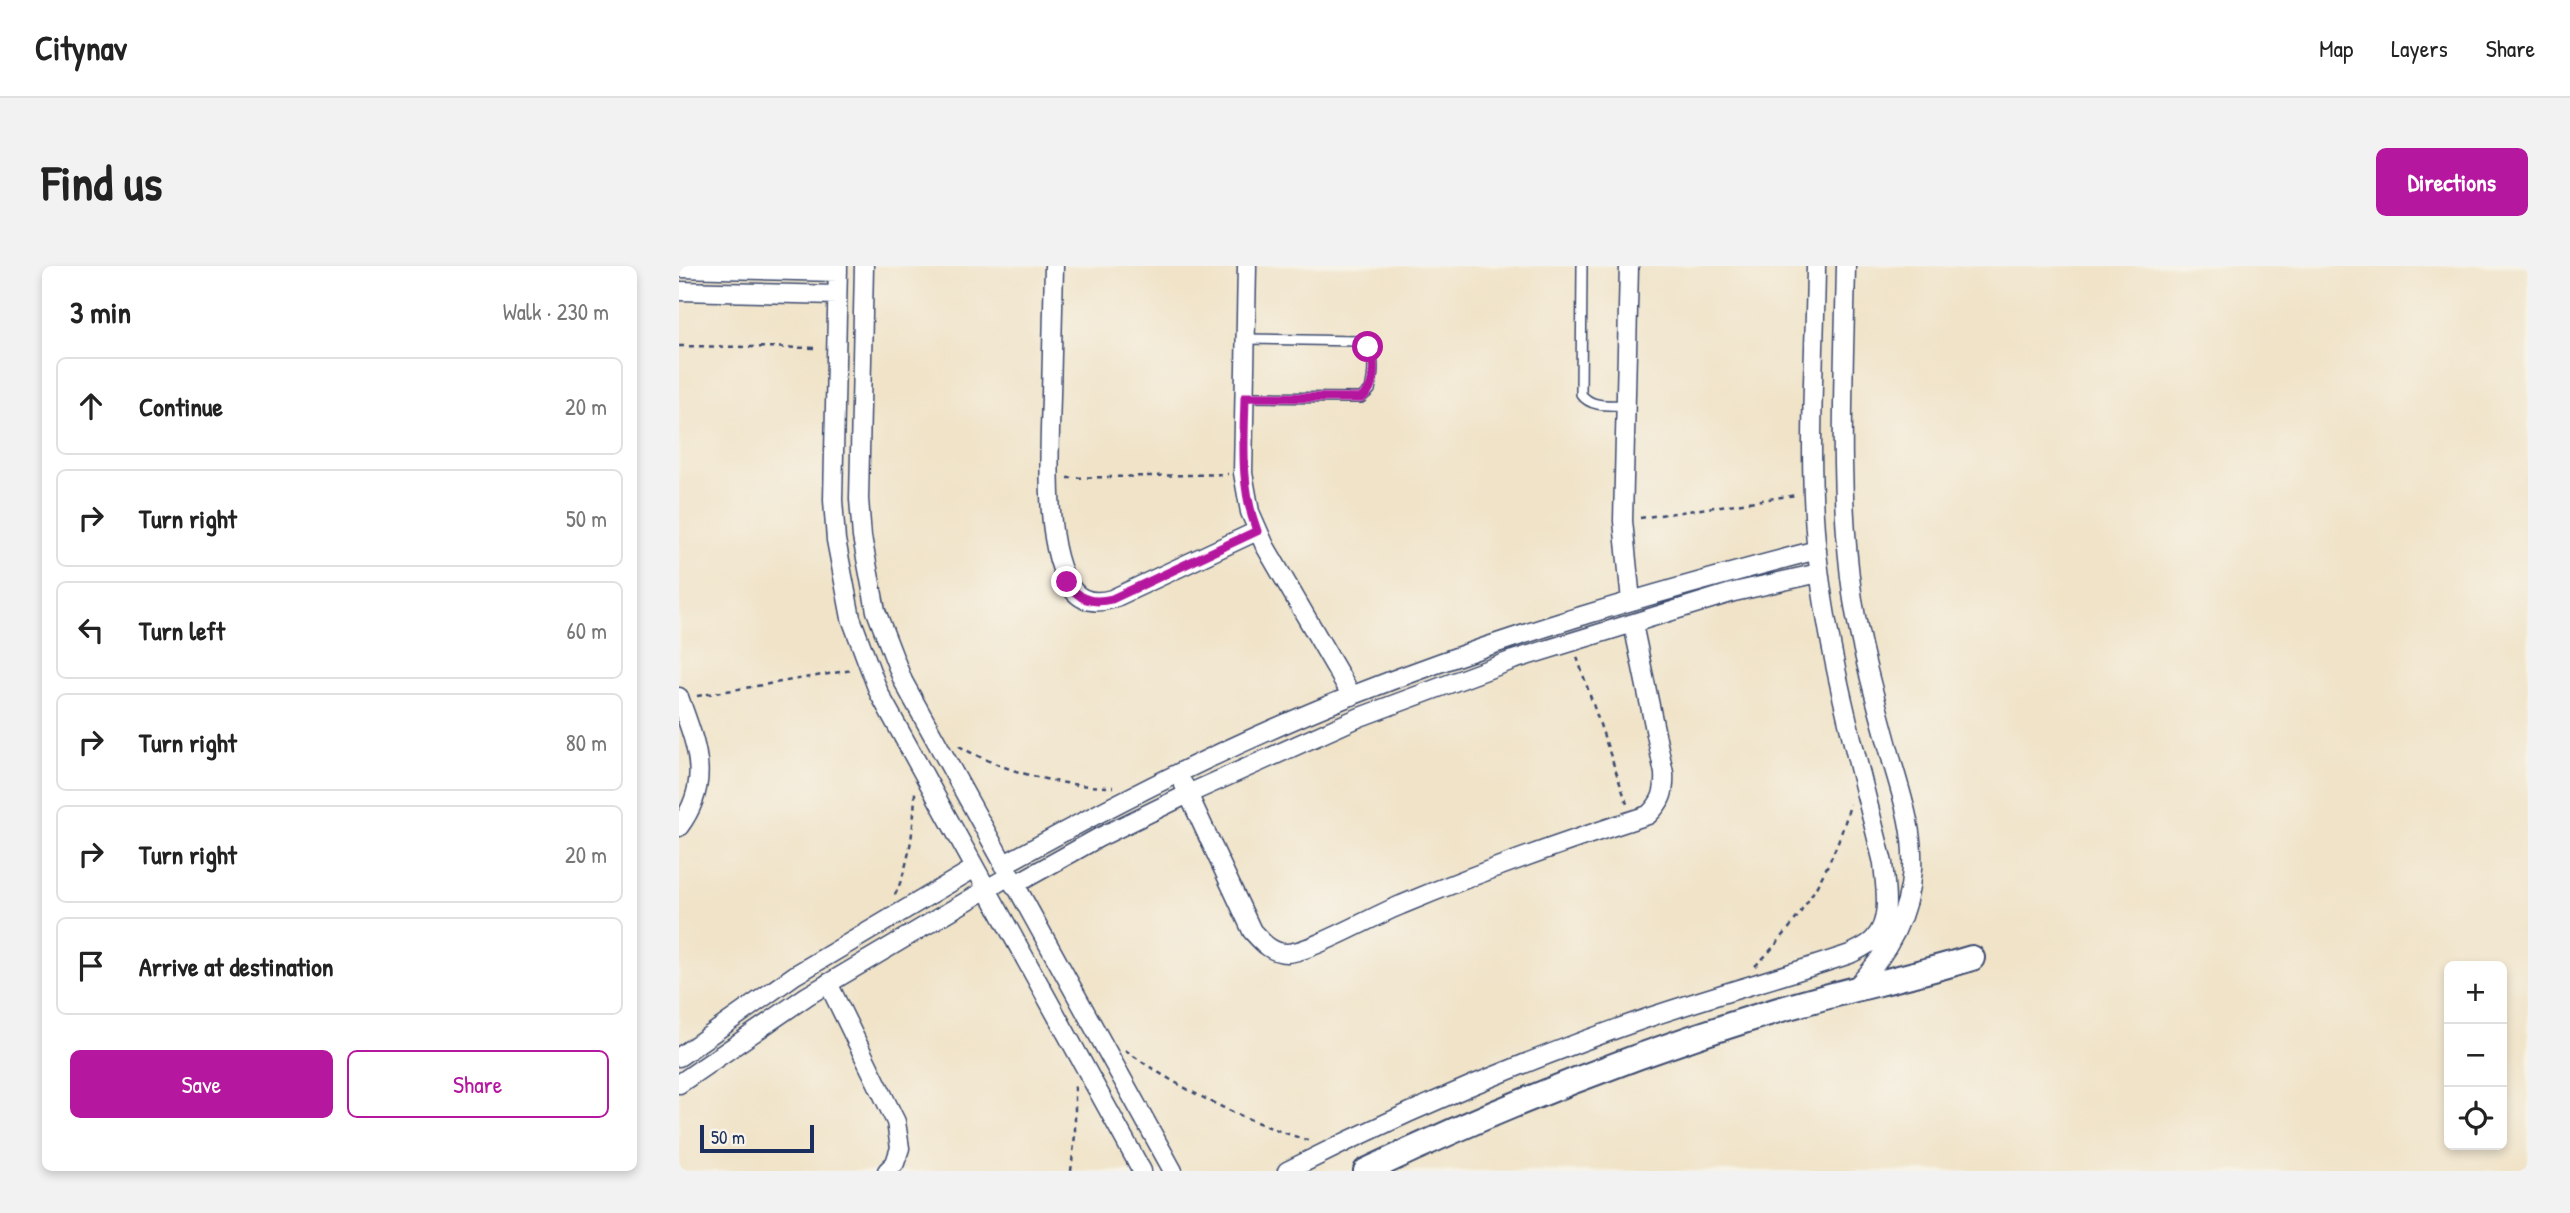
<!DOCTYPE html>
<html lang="en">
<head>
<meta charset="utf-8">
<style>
  body { margin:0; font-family:"Patrick Hand",sans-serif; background:#f2f2f2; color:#222 }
  .controls { position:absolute; right:21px; bottom:21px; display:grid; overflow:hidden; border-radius:10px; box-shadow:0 4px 10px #0003 }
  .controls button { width:63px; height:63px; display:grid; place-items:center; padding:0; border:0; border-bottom:2px solid #e0e0e0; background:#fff; color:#222; font:35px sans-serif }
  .scale { position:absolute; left:21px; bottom:18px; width:114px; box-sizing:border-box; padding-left:7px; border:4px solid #1b2f5e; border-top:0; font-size:19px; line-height:24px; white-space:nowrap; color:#1b2f5e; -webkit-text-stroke:5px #f7f3e8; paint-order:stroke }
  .stop { position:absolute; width:21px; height:21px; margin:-16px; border:5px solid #b5179e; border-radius:50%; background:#fff }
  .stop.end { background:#b5179e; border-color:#fff; box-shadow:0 2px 7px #0008 }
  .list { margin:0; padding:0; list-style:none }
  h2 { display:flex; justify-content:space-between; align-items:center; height:91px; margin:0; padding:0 28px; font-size:30px }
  h2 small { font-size:23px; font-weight:400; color:#767676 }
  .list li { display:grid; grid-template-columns:46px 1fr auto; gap:21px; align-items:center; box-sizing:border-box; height:98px; margin:0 14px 14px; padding:0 14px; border:2px solid #e0e0e0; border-radius:10px }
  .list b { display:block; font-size:26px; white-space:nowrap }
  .list em { font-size:23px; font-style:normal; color:#767676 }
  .actions { display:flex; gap:14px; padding:21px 28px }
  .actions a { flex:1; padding:16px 0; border:2px solid #b5179e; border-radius:10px; text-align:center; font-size:24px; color:#b5179e }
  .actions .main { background:#b5179e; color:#fff }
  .icon { flex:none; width:38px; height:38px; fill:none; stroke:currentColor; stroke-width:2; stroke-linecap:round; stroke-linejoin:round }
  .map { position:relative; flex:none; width:1849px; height:905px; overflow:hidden; border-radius:10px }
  header { display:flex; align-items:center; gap:42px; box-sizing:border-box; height:98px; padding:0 35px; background:#fff; border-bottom:2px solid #e0e0e0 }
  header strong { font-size:33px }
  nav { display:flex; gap:38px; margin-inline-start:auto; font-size:24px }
  .intro { display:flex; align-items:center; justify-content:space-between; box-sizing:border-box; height:168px; padding:0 42px }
  h1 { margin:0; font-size:49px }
  .button { padding:18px 32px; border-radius:10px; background:#b5179e; color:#fff; font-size:24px; font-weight:700 }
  main { display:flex; gap:42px; padding:0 42px }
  aside { flex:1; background:#fff; border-radius:10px; box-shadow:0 4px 10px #0003 }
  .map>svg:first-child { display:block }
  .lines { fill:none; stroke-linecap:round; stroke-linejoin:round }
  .lane-casing { stroke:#3b4a6e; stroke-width:12 }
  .street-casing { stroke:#3b4a6e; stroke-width:21 }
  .secondary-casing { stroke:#3b4a6e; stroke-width:28 }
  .path { stroke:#3b4a6e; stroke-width:2.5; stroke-dasharray:5 5; stroke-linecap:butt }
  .lane { stroke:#fff; stroke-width:9 }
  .street { stroke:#fff; stroke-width:18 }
  .secondary { stroke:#fff; stroke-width:24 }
  .route { stroke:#b5179e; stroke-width:9 }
</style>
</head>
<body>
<header>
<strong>Citynav</strong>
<nav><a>Map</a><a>Layers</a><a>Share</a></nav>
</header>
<div class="intro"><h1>Find us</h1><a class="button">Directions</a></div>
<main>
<aside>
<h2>3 min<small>Walk · 230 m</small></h2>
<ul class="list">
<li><svg class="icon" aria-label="ahead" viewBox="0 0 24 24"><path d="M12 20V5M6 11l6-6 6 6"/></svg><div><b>Continue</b></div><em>20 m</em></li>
<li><svg class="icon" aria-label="right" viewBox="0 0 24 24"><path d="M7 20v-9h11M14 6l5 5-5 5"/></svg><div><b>Turn right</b></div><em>50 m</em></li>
<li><svg class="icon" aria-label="left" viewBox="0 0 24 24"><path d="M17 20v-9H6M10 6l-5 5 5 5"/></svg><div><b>Turn left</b></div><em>60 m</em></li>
<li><svg class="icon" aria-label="right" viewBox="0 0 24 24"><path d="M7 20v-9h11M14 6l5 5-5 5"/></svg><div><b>Turn right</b></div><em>80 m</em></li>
<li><svg class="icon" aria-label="right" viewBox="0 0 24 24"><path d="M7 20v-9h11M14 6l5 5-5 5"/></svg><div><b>Turn right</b></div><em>20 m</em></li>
<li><svg class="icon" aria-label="arrive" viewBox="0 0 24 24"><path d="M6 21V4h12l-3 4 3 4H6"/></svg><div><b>Arrive at destination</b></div></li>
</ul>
<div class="actions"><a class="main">Save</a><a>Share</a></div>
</aside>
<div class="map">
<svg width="1849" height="905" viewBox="0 0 1849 905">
  <rect width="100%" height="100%" fill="#f7f3e8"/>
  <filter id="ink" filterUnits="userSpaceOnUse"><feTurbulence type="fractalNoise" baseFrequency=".0143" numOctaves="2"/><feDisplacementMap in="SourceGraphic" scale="14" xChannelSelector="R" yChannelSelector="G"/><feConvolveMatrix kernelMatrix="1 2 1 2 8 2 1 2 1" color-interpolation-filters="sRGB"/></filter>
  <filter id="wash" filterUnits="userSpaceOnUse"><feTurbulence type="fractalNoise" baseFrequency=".00686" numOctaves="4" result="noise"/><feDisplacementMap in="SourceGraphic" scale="28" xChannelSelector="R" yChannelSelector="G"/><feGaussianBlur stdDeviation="1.57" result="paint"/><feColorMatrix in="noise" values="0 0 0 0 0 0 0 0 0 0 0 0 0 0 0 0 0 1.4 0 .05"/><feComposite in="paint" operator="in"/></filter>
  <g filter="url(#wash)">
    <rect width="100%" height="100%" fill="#f0e3c8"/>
  </g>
  <g filter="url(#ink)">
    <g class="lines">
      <defs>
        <path id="lane" d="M903,0L902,128C912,142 931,139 947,139
          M566,131L682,132L691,124C695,106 698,84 679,75L567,73"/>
        <path id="street" d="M159,0L154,234L157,274L172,352L200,427L463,905
          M185,0L180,233L183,271L197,345L224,415L494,905
          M375,0C374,43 373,86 372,129C371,179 363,285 394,324C404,337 419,337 433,333L578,265
          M568,0L564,207L571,246L586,280L673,430
          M950,0L944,255L952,335
          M1167,0C1165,111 1158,223 1174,334C1183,390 1200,445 1214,499C1224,533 1235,567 1233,603C1230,651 1207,691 1174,724
          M0,2L159,6
          M0,25L158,29
          M0,431C17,479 34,515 0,561
          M505,519L573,665C583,676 592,687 608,687C632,686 696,649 722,639C803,605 885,576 969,549C983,536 986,526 985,507L954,358
          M324,599C437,536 552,478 672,430C824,370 980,325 1138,284
          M335,619L419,572L509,528L681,451L834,394L1055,326L1140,307
          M149,717L217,856L221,882L216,897L208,905
          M0,791L116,709L296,602
          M0,818L128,730L330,610
          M608,905C726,845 849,793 974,750C1039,728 1106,710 1171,688C1179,684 1190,679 1195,673C1213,654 1206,621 1204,597C1179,495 1149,391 1138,286C1128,192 1136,95 1137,0"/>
        <path id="secondary" d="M687,905C815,844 947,791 1083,749C1152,727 1224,713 1293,692"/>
      </defs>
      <use href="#lane" class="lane-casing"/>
      <use href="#street" class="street-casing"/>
      <use href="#secondary" class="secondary-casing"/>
      <path class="path" d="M0,80L140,82
        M388,212L549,208
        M961,252L1117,229
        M898,391L948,538
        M18,430L173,404
        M280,480C325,506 383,521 434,521
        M216,629C231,597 235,561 236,526
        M1076,700C1120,659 1157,596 1171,538
        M446,784C502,824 565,855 631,875
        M392,905L396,869V818"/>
      <use href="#lane" class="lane"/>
      <use href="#street" class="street"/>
      <use href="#secondary" class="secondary"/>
    </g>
  </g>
  <g class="lines" filter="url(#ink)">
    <path class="route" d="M388,316C400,334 413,338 433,333L578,265C561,220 565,177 566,131L682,132C697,123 697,94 689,81"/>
  </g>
</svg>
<div class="controls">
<button>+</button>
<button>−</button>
<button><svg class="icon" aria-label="locate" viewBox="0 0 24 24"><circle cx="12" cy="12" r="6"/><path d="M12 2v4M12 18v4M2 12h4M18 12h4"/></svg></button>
</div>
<div class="scale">50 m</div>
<div class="stop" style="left:689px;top:81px"></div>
<div class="stop end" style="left:388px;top:316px"></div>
</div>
</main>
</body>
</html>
